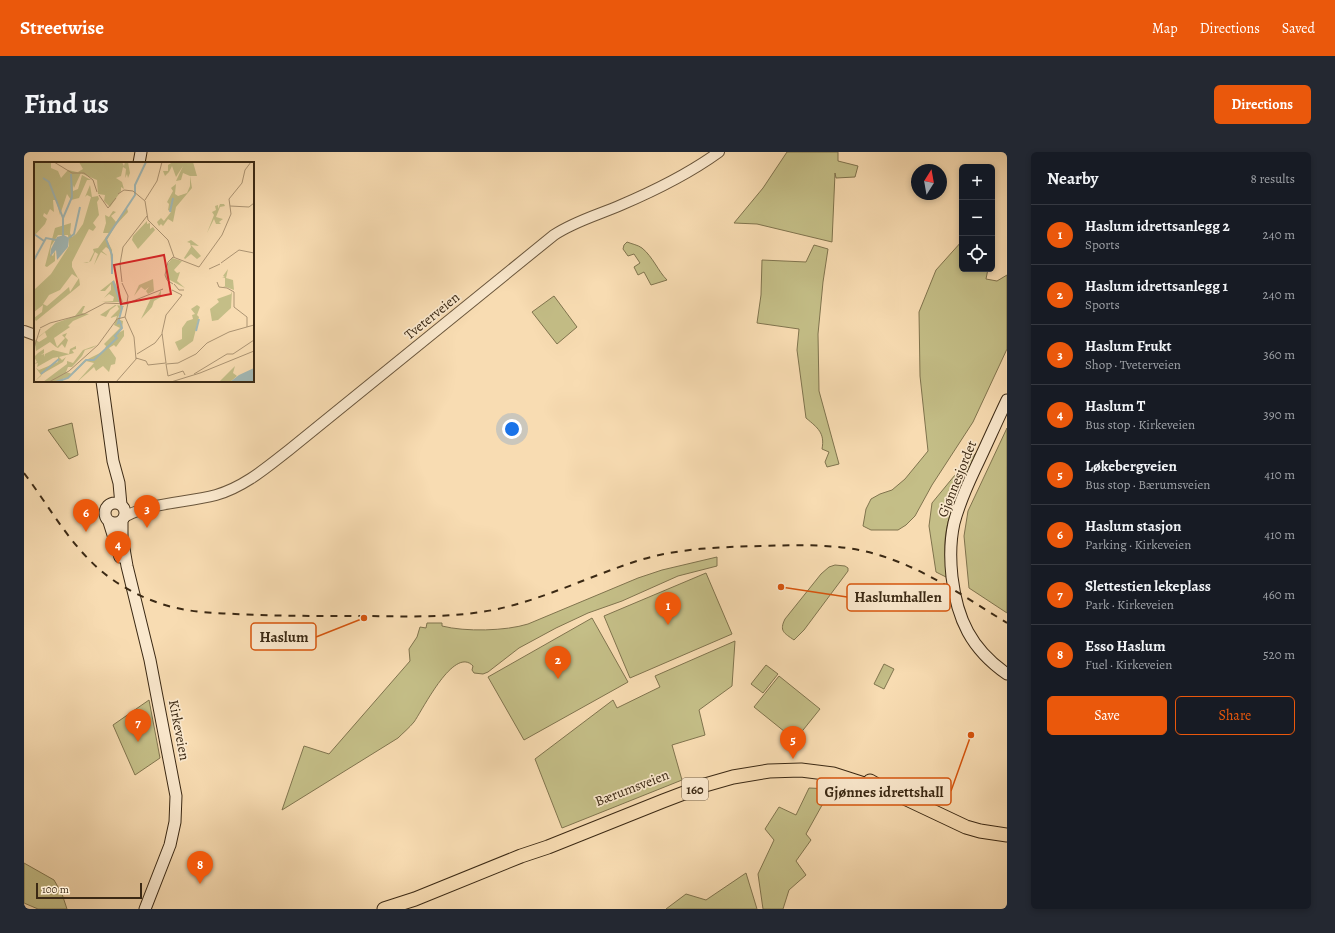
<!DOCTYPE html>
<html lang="en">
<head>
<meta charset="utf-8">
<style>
  body { margin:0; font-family:Alegreya,serif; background:#242831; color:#f1f3f6 }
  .controls { position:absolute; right:12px; top:12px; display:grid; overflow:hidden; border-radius:6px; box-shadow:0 2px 6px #0003 }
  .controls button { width:36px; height:36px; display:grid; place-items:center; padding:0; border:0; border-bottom:1px solid #363941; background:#171b24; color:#f1f3f6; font:20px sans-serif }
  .compass { position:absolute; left:887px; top:12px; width:36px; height:36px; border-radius:50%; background:#171b24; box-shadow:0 2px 6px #0003; rotate:11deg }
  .scale { position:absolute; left:12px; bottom:10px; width:106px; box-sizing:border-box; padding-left:4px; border:2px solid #3b2914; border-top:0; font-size:11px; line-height:14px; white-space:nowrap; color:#3b2914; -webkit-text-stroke:3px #fae8cd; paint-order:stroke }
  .you { position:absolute; left:488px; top:277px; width:14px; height:14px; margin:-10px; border:3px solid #fff; border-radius:50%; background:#1a73e8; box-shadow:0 0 0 6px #1a73e833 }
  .badge { display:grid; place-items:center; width:26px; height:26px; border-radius:50%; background:#ea580c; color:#fff; font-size:13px; font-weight:700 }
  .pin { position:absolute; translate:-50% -33px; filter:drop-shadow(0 1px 2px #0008) }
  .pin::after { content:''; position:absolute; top:21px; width:14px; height:12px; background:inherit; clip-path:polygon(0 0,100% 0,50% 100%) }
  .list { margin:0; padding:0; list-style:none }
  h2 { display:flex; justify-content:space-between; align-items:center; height:52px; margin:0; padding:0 16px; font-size:17px }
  h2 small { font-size:13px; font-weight:400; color:#9ea1a6 }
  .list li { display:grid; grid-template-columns:26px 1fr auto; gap:12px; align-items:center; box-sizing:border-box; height:60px; padding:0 16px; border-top:1px solid #363941 }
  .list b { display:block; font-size:15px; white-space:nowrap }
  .list p { margin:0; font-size:13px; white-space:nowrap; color:#9ea1a6 }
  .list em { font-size:13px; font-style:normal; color:#9ea1a6 }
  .actions { display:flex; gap:8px; padding:12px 16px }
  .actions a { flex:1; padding:9px 0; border:1px solid #ea580c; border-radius:6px; text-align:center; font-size:14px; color:#ea580c }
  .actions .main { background:#ea580c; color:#fff }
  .icon { flex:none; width:22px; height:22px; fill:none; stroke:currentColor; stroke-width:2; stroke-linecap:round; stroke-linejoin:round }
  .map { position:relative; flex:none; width:983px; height:757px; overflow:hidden; border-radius:6px }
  header { display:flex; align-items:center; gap:24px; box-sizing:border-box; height:56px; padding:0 20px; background:#ea580c; color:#fff }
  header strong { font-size:19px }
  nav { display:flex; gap:22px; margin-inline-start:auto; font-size:14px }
  .intro { display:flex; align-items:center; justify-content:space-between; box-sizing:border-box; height:96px; padding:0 24px }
  h1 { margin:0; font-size:28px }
  .button { padding:10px 18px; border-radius:6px; background:#ea580c; color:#fff; font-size:14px; font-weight:700 }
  main { display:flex; gap:24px; padding:0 24px }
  aside { flex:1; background:#171b24; border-radius:6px; box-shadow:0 2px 6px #0003 }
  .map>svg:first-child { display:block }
  .green { fill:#c4be87; stroke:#80744e }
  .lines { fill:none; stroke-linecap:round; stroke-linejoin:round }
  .tertiary-casing { stroke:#6a563c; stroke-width:12 }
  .secondary-casing { stroke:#3b2914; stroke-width:13 }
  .primary-casing { stroke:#3b2914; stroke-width:15 }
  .tertiary { stroke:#fae8cd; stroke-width:10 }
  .secondary { stroke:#fae8cd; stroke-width:11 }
  .primary { stroke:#f8dcb2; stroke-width:13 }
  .rail { stroke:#3b2914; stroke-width:2; stroke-dasharray:7 7; stroke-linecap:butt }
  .labels { text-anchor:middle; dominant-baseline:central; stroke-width:3.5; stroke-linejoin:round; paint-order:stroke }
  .shield { fill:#fae8cd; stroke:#74624c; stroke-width:1 }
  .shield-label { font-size:13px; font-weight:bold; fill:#3b2914 }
  .street-label { font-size:14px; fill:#3b2914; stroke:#fae8cd }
  .inset-river { fill:none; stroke:#a2b9b7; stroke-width:2 }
  .inset-road { fill:none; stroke:#ac9473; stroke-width:1 }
  .view { fill:#d62828; fill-opacity:0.15; stroke:#d62828; stroke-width:2 }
  .inset-edge { fill:none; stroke:#3b2914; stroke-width:2 }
  .leader { fill:none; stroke:#d7540d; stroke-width:1.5 }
  .callout-dot { fill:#d7540d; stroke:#fae8cd; stroke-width:1.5 }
  .callout { fill:#fae8cd; stroke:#d7540d; stroke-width:1.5 }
  .callout-label { font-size:15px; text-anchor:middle; font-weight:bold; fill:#3b2914 }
</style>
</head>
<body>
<header>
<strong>Streetwise</strong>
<nav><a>Map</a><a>Directions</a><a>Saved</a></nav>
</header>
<div class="intro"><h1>Find us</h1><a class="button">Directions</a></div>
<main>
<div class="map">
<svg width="983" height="757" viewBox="0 0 983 757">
  <rect width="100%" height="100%" fill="#f8dcb2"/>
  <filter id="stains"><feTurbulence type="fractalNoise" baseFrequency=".005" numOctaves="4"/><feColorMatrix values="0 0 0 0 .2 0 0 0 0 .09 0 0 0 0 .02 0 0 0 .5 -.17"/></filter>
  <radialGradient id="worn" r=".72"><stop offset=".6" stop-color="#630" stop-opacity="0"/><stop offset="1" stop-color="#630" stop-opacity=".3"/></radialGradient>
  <path class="green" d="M763,0H814V9L834,14L831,25L812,26L811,21L808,90L733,72L710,71L739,36Z
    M938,89V117H964L962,127L973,129L983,123V197L949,270L908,333L891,364L882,373L874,378H847L839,374L842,357L847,347L856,342L868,338L881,327L904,299L896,224L895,160L912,118Z
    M603,90C608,92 614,93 618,96C629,105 634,119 643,128L627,133L620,120L614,123L610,115L616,111L610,102L604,104L599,97L600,93Z
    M790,93L804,97L799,130L794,182L795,239L815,312L803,315L801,310L805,300L798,297C801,281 794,276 782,266L773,198L775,177L733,171L737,143L738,108L782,110Z
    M530,144L553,175L533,192L508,160Z
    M48,271L54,303L45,307L24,278Z
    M983,276V461L945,436L940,384L944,359Z
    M955,298C941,328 919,364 921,398C921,408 923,417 924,426L912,420L905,374L908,351L931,323Z
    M693,405V414L654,424L598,449L564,461L532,476L495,496L464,520L459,522L450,521L448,518L449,514C430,493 398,559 390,570C385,576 379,581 374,586L258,658L280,594L305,602L386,509L385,497L393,485L396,475L402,476L403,471H418V474C441,480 482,479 504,472L614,426L638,418Z
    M811,413L821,414L824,416V419L780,478L770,488C760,481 755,479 761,467L797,422L805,415Z
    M682,421L708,482L606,526L580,464Z
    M568,466L604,530L500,588L464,525Z
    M711,489L708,534L675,558L681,583L648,593L658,628L538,676L511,607L589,548L593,556L636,535L631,524Z
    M860,512L870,517L860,537L850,532Z
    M742,513L754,522L739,541L727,532Z
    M755,524L796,557L771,588L730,555Z
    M125,548L136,606L111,623L89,573Z
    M785,636L807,637L782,682L787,688L772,709L782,723L765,738L759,757H739L734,722L750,688L741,677L755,655L772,663Z
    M0,711L30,728L38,742L43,757H14L0,751Z
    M722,721L733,757H642L662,742L682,748Z"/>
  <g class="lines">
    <defs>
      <path id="tertiary" d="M0,179L11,183
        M100,365C128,350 162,351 192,343C220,335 242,316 265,298L530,83C551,69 574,63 597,53C630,39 666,21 695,0"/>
      <path id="secondary" d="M115,11L117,0
        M78,229L89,309L95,331L97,353
        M983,248C972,271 962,294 951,317C943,334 935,352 930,371C926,389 926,407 928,425C933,467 947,497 983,522
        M81 361a10 10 0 1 1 20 0a10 10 0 1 1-20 0Z
        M98,368V385L103,414L126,508L152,644L151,670L146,693L121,757
        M85,370L96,405"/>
      <path id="primary" d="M846,629L853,633L942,675L956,679L983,683
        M360,757L391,747L497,704L524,695L639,649L681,633L709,625L745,619L777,618L809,622L840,632L853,633"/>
    </defs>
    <use href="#tertiary" class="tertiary-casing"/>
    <use href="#secondary" class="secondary-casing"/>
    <use href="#primary" class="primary-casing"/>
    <use href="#tertiary" class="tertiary"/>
    <use href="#secondary" class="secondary"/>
    <use href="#primary" class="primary"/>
    <path class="rail" d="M0,321C28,358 50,401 89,428C111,443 137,454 163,458C179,461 195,461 211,462C251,464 290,464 329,464C377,464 427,467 474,457C523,446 568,423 616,408C656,396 697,395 738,394C771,393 803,392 835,398C890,409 936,442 983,471"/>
  </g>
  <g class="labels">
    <rect class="shield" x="658" y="626" width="26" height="22" rx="3"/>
    <g class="shield-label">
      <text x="671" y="637">160</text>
    </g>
    <g class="street-label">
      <text transform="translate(408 164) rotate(-39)">Tveterveien</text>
      <text transform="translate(933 327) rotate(-68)">Gjønnesjordet</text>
      <text transform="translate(155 578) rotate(79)">Kirkeveien</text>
      <text transform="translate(608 636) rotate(-21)">Bærumsveien</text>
    </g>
  </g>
  <g transform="translate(10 10)">
    <rect width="220" height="220" fill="#f8dcb2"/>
    <path d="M0,0H17V6L24,9L27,16L34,8L47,11L40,26L39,23V29L44,27L48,13L57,18H53L45,36L37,38L33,32L26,53L22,38H19L20,50L16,47L13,53L10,51L9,54L13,57L11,62L1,73ZM45,0H88L90,4L91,0H94L96,11L94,16L93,12L91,16L92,7L89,5L87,14L82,16L88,20L90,27L87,25V29L76,45L70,39L71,33L64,32L63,18L44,10L49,7ZM139,0H159L163,14H156L158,26L142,45L139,60L134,57L129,64L127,62L125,64L123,60L127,56L130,59L137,50L134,48L135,42L133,40L139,29L137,26L142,22L141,32L144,34L153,31L156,24V14L149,11L147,18L142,19L149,4L142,15L138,4L135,10L131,14L129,9H134V3ZM56,23L58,35L64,34L65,37L63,40L65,53L59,61L62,65L59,69L55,67L38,100V105L44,116L38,112L26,128L15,133L9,142L13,144L35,125L36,130L45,116L46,123L2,159L0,156L8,150L9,143L0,150V128L17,112L35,84L34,73H24L17,84L16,92L19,94L21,89V99L13,105L11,104L21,66L37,61L36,71L38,75L42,72L49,62L57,35L53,33L51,35ZM186,42H190L191,44L186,45L182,55L189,57L185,60L187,62H182L180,57L173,71L180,53L178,50L182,48L181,44L184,43V47ZM93,46L94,50L81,64L73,78L78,88V111L76,88L72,85L68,89L74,94L67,90L60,103L64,92L61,90L57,99L53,101H49L55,100L60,90L59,87L64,86L75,71H69L72,61L71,53L75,55L79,49L82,50L77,54L82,60ZM113,59V62L116,61V67L119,65L121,68L104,87L98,78L99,74ZM157,78L165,84L157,83L167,94L163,97L157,92L151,97L150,96L157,85L156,81L153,80ZM138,96L148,99L140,108L143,111L146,110L143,119L151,126L132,116L134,102ZM194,107L192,116L199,118L200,128L189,124H191V116L188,115H191L189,114ZM119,117L120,129L114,132L112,129L115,125L111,128L107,125L100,134L105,123ZM80,118L89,140H67L79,139L80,135L75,132L70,136L77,128V122L71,129H66ZM127,128V135L120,139L118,145L107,157L117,136L124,133ZM198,129L197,146L184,158L178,159L176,147L185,140L183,137L197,132ZM81,143L90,144L83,157L89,159L88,167L84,171L90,168V174L82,185L80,183L75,186L82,196L81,202L77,203L75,210L69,204L62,209L60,205L43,220L60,201L52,199L41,210L38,211L50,199L70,189L72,184L70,182L86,166L80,163L83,154L76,156L85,147L83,143L76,148L72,155L66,153ZM163,143L166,145L163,153L165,155L159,179L145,189L141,180L148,177V166L153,159L159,157L158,153L161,152L157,147ZM49,144H51L48,151L55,152L39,159L34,164L36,165L20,176L23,185L31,176L28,173L33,171L31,175L34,178L31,186L28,182L24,186L22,185L16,180L2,189L0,177L5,180L13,175L11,170L5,175L3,176L22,161L41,154ZM63,183L58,186L51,188L48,194L38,205H34L32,210L38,212L34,216H30L28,220H9L33,202V199L39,201L49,188ZM42,184V187L38,188L40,191L25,195L28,198L32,195L29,200L8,212L7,214L0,220L7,213L2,206L5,208L24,200V195L19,196L3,205L4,201L0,202L3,200L0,195L4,191L10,187V191L7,193L10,192V195L11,192L19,188L35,192L36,187ZM201,204L199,211L203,214L196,220H185Z" fill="#c4be87"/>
    <path d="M30,73L35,76L34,85L23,98L22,88L16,95L17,87L23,75ZM220,206V220H196L205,213Z" fill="#a2b9b7"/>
    <path class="inset-river" d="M9,16L15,20L29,56M136,50L139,36M0,72L10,79M29,74V56L38,35L37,12M35,76L40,72L46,45M0,98L12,76L22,78M78,112V93L72,77L101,33V23L112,0M162,169L165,157M7,212L25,197M22,220L34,216L52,198H60L83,176L81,174L88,166L86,160L84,161L88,146L79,119"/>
    <path class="inset-road" d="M20,0L38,11H50L59,18L63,30M84,32L90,28L99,29L111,39M65,33L74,46L82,36M111,38L123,19L128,0M111,39L114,58L134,78L140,95M196,44L215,45L220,41M139,95L165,105L188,73L197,52L195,37L208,21L211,8L217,0M187,101L205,88L220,91M175,107L186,102M88,120L86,102L89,85L113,54M183,120L185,125L193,126M88,121L94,134L93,141M139,122L133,118L131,113L134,100L139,95M140,122L145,128H150M193,126L200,130V145L213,155V165M94,141L91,155L100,175L102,197M94,141L129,127M6,166L16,161L50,152L71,141L94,142M0,186L6,167M103,192L121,181L128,172M102,196L112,199L114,203L132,201M132,201L128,171L132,153L148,133L138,128M132,202L144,201L162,192L173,181L195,170L220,163M132,202L134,214M160,212L193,192H199L220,178M134,214L149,209L151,213M15,220L35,209L64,183L83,157L91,155M82,220L103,196M137,220L166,211L220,189"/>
    <path class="view" d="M130,93L137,132L87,142L80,103Z"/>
    <rect width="220" height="220" class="inset-edge"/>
  </g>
  <path class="leader" d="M757 435L823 445M340 466L292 485M947 583L927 639"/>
  <g class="callout-dot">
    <circle cx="757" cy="435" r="4"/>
    <circle cx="340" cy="466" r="4"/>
    <circle cx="947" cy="583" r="4"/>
  </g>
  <g class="callout">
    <rect x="823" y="432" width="103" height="27" rx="4"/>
    <rect x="227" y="471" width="65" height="27" rx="4"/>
    <rect x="793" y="626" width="134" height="27" rx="4"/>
  </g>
  <g class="callout-label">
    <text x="874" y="450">Haslumhallen</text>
    <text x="260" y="490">Haslum</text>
    <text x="860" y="645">Gjønnes idrettshall</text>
  </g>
  <rect width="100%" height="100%" filter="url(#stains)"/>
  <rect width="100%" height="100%" fill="url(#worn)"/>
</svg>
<div class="controls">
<button>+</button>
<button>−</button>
<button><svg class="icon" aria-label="locate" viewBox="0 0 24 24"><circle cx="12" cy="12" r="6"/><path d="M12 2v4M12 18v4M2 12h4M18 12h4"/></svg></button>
</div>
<svg class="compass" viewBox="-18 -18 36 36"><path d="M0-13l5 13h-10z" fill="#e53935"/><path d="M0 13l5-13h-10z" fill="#9ea1a6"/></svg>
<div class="scale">100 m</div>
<div class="you"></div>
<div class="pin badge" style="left:644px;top:473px">1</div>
<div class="pin badge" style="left:534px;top:527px">2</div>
<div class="pin badge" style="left:123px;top:376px">3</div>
<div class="pin badge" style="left:94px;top:412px">4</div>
<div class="pin badge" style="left:769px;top:607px">5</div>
<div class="pin badge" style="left:62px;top:380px">6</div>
<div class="pin badge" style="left:114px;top:590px">7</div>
<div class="pin badge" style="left:176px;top:732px">8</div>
</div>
<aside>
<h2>Nearby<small>8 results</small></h2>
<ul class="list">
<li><span class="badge">1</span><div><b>Haslum idrettsanlegg 2</b><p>Sports</p></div><em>240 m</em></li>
<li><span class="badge">2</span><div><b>Haslum idrettsanlegg 1</b><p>Sports</p></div><em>240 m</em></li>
<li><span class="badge">3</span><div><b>Haslum Frukt</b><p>Shop · Tveterveien</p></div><em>360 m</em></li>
<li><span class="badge">4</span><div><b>Haslum T</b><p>Bus stop · Kirkeveien</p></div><em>390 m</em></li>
<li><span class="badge">5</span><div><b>Løkebergveien</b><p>Bus stop · Bærumsveien</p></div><em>410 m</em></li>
<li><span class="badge">6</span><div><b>Haslum stasjon</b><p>Parking · Kirkeveien</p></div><em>410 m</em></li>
<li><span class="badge">7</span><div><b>Slettestien lekeplass</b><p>Park · Kirkeveien</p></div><em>460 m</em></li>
<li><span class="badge">8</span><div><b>Esso Haslum</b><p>Fuel · Kirkeveien</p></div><em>520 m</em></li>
</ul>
<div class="actions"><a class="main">Save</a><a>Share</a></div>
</aside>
</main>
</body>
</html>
